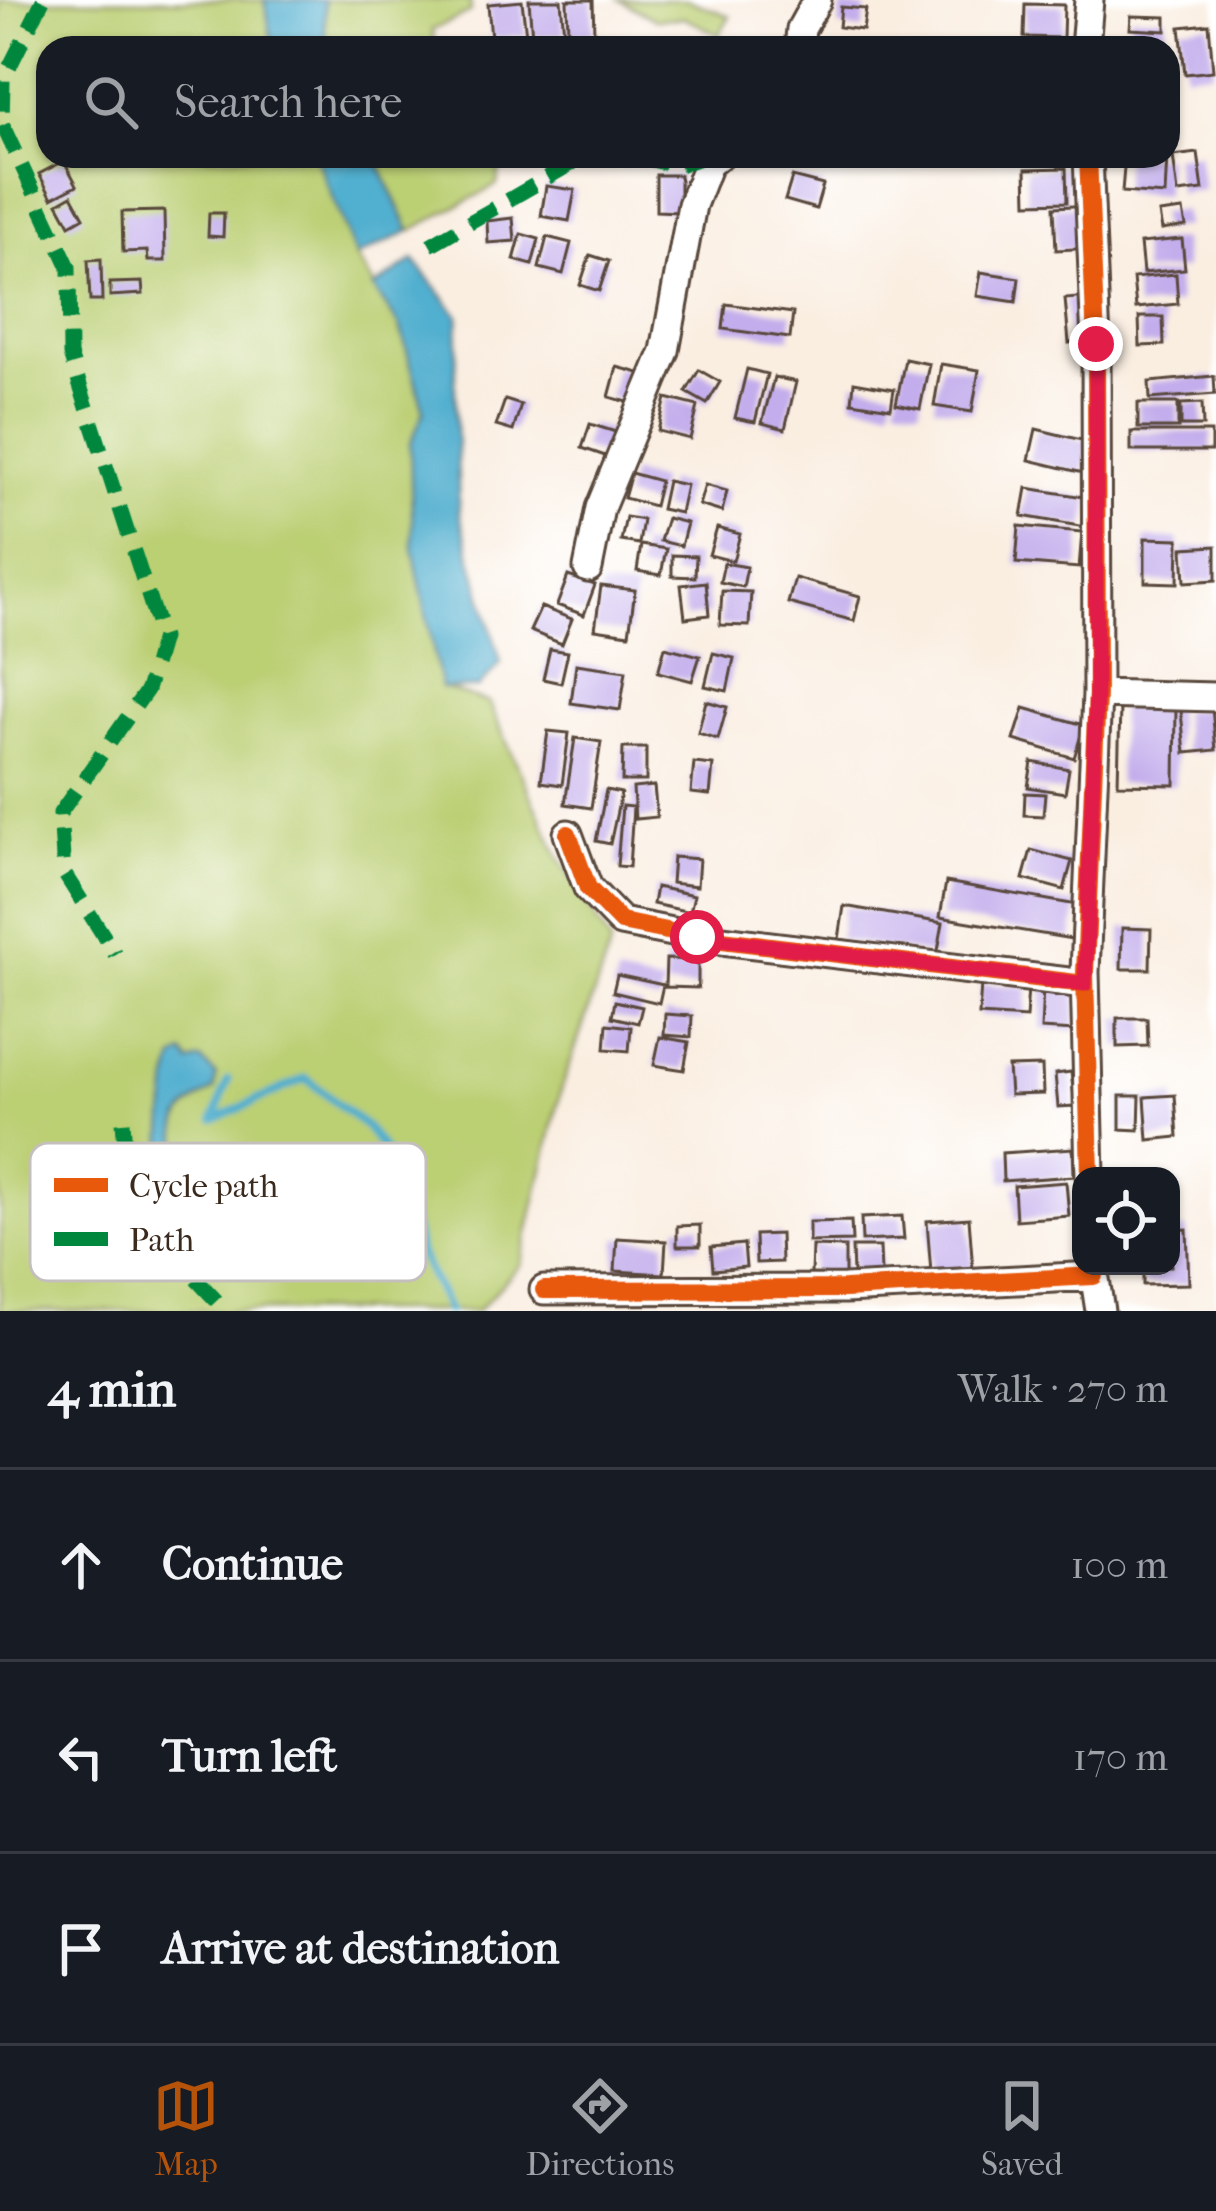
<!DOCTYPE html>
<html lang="en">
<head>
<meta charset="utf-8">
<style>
  body { margin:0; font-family:"IM FELL French Canon",serif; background:#20242c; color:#f1f3f6 }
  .controls { position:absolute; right:36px; bottom:36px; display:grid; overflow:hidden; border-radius:24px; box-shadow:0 3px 9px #0004 }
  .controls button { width:108px; height:108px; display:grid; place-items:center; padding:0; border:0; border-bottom:3px solid #363941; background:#171b24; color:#f1f3f6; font:60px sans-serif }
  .stop { position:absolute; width:36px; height:36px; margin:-27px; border:9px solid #e11d48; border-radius:50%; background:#fff }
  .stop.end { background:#e11d48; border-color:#fff; box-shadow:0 3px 12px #0008 }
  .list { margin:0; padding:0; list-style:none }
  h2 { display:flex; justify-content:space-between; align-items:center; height:156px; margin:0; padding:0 48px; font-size:51px }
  h2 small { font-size:39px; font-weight:400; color:#9ea1a6 }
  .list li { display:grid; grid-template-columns:78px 1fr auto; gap:36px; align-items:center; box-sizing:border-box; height:192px; padding:0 48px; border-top:3px solid #363941 }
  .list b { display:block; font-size:45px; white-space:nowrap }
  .list em { font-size:39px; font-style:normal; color:#9ea1a6 }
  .icon { flex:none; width:66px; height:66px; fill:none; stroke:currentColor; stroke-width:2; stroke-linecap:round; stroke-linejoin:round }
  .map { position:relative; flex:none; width:1216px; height:1311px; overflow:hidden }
  .search { position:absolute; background:#171b24; box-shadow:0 3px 9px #0004; left:36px; right:36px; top:36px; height:132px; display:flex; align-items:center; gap:30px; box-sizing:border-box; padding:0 42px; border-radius:36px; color:#9ea1a6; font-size:45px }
  .sheet { height:732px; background:#171b24 }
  nav { display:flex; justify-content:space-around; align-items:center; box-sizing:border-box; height:168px; border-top:3px solid #363941; background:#171b24; font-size:33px; color:#9ea1a6 }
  nav a { display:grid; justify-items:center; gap:6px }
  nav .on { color:#b45309 }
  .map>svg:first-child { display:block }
  .green { fill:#bbcf73; stroke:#7b7c48; stroke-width:3 }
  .water { fill:#51afcf; stroke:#466c76; stroke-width:3 }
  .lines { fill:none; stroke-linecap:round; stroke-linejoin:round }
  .stream { stroke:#51afcf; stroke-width:8 }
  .building { fill:#c3adec }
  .street-casing { stroke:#58473b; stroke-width:33 }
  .street { stroke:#fff; stroke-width:27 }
  .quiet { stroke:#00873e; stroke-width:15; stroke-dasharray:30 15; stroke-linecap:butt }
  .cycleway-casing { stroke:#fff; stroke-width:26 }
  .cycleway { stroke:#e8590c; stroke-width:18 }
  .route { stroke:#e11d48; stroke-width:15 }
  .key { fill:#fff; stroke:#c4bfbc; stroke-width:3 }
  .key-label { font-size:33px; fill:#3b2a1e }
</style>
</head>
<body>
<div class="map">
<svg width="1216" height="1311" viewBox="0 0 1216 1311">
  <rect width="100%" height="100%" fill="#fff"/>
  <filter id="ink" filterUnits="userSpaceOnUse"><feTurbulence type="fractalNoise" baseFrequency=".00833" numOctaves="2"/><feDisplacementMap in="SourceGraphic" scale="24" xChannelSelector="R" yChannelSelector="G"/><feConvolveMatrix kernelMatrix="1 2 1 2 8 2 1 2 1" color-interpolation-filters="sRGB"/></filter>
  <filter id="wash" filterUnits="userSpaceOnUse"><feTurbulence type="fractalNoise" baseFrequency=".004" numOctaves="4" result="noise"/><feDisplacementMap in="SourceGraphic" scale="48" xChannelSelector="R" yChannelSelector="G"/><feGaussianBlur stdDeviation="2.7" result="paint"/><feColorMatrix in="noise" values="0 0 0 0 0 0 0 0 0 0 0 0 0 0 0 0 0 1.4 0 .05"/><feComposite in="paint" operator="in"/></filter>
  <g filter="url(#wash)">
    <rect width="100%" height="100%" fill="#faeee1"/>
    <path class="green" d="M0,0H265L273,48H48V156H316L356,257L400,326L424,411L410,445L441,687L489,703L560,859L611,944L561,1090L521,1264L477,1311H0Z
      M324,0H470L471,12L432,30L436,48H326Z
      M620,0H688L730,16L719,35L685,18L654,19Z
      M375,156H502L497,185L410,231Z"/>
    <path class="water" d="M265,0H324L326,48H273Z
      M316,156H375L410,231L356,257Z
      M414,260L459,316L455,387L459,512L501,663L478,688H441L413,549L410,445L424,411L400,326L373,288Z
      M184,1054L190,1063L201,1060L216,1075L214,1090C190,1104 169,1116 181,1151L201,1156L198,1171L166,1177C160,1151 166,1084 175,1059Z"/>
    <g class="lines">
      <path class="stream" d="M228,1080L214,1120L306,1078L366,1127L400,1172L420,1255L448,1311"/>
    </g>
    <g id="blocks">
      <path class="building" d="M529,0H561L564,34L532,37Z
        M567,0H593L594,34L568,35Z
        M522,1L526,35L491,38L488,4Z
        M1025,4L1064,5L1063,38L1024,37Z
        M841,7L866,9L863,30L839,27Z
        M1131,16L1166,17V31L1130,29Z
        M1209,24L1213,71L1185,74L1180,27Z
        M1198,153L1203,190L1178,193L1173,156Z
        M1125,156H1167L1165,195L1122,192Z
        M64,161L77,185L52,198L39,174Z
        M1066,168L1067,202L1027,203L1026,169Z
        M656,175H680V212L656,211Z
        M792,177L823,185L816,209L785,200Z
        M546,186L575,190L569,221L541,216Z
        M72,195L84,217L70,225L58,203Z
        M1092,205L1094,248L1056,250L1054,207Z
        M1183,210L1186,226L1162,230L1159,213Z
        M164,211L165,261H148L147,251L123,252L122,212Z
        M209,213H224L223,237L208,236Z
        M513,218L515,241L488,243L487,221Z
        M521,234L539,239L532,265L514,260Z
        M547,237L571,243L563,274L539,268Z
        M1182,239L1185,269L1143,273L1140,243Z
        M590,255L609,261L599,291L580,285Z
        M101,259L102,301H90L88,260Z
        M981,272L1019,278L1016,302L977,296Z
        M1176,274L1178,304L1136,308L1133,278Z
        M142,282L143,294L110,296V283Z
        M1089,297L1093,340L1069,343L1065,299Z
        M726,304L793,313L790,338L723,329Z
        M1139,317H1163L1164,345L1140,346Z
        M905,359L929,364L920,409L896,404Z
        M941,364L979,370L972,412L934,406Z
        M617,367L647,375L639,405L609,397Z
        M747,369L767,374L755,422L735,418Z
        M699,370L720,382L707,404L686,392Z
        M1214,376L1215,394L1150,399L1149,382Z
        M774,377L796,382L785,429L762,423Z
        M854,382L894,389L891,408L852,402Z
        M666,398L698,406L690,439L658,431Z
        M505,400L521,405L513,431L496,426Z
        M1138,403H1178V428H1138Z
        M1202,403L1203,426H1181V404Z
        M590,424L619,433L611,458L582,448Z
        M1036,429L1090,442L1083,473L1029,460Z
        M1131,432H1211V451H1131Z
        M631,473L660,481L654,506L624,498Z
        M667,481L686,485L680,513L661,509Z
        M705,485L727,491L722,512L699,505Z
        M1027,488L1090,498L1085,527L1022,516Z
        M626,517L643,520L639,544L621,541Z
        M667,518L687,523L681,546L660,541Z
        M1019,526L1082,532L1079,568L1016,563Z
        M717,528L740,534L733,561L709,555Z
        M1145,538L1179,539L1178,583L1145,582Z
        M641,545L666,549L661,575L637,571Z
        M1216,546V580L1185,582L1183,548Z
        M672,555L696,556L695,577L672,576Z
        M724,563L747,567L743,587L720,582Z
        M568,576L595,585L584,615L557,605Z
        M795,578L860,596L854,621L788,603Z
        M706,582L709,615L685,618L681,585Z
        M601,586L635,590L629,634L595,629Z
        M722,591L751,592L749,626L720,625Z
        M541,607L572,619L562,644L530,631Z
        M665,647L700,656L692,681L658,672Z
        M550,649L568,652L561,683L543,679Z
        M713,653L734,658L727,691L705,686Z
        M576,664L626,671L620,710L571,703Z
        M706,701L727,707L718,739L698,733Z
        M1120,706H1176L1175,785L1118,784Z
        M1024,708L1084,725L1074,758L1014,740Z
        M1212,708L1216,750L1185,753L1181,711Z
        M548,731L569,733L562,785L541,782Z
        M575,738L601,742L591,808L565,804Z
        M623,748H646V781H622Z
        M1032,762L1069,769L1065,793L1028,787Z
        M694,763L713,765L710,795L691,793Z
        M654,786L657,817L635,819L633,788Z
        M606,790L621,793L610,844L596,841Z
        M1025,793L1045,794L1043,816L1024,815Z
        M622,806L633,807L629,867L617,866Z
        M1031,850L1072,861L1064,890L1023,879Z
        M673,857L699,859L697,886L671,883Z
        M946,882L1077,905L1072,939L940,917Z
        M656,887L694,895L690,912L653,904Z
        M844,906L943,923L937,956L839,939Z
        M1122,928L1151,929L1150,969H1121Z
        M666,959L698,960V988L665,987Z
        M617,975L663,985L659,1003L613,992Z
        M981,984L1028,987L1026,1018L979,1015Z
        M1043,987L1077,989L1075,1031L1041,1029Z
        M615,1001L642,1007L638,1023L612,1017Z
        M665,1014L692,1016L691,1037L664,1035Z
        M1117,1018H1147L1148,1046L1117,1047Z
        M607,1024L631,1027L629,1051L605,1049Z
        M660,1037L689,1042L684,1070L654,1065Z
        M1042,1066L1043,1094L1010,1095L1008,1067Z
        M1071,1072L1075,1106L1058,1107L1055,1074Z
        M1175,1095L1178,1137L1148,1140L1145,1097Z
        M1120,1096H1140L1139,1130L1120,1129Z
        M1073,1148L1074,1176L1003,1181L1002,1153Z
        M1066,1182L1069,1216L1016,1220L1014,1186Z
        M902,1216L904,1239L862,1241L861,1218Z
        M969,1218L973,1270L931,1273L927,1221Z
        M851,1221L852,1241L809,1242V1222Z
        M700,1225V1246H677V1226Z
        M1187,1229L1189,1284L1143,1285V1266H1171V1230Z
        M780,1234L781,1262L756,1263L755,1235Z
        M617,1238L666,1241L664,1274L615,1271Z
        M744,1244L746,1267L713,1270L711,1247Z
        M812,1246L845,1247V1275L811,1274Z
        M852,1247H880L881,1273L853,1274Z"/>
    </g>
  </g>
  <g filter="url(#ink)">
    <use href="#blocks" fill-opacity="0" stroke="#58473b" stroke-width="3"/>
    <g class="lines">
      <defs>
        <path id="street" d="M799,48L801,29L817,0
          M1085,48L1089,0
          M1088,156L1096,343L1097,694L1085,972L1090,1176
          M588,568L600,508L665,351L692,205L708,164L718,156
          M1097,694L1216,697
          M568,834L588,888L621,922L697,937L1085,984
          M1093,1266L1100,1311
          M544,1290L845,1289L1094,1276"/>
      </defs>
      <use href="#street" class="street-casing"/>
      <use href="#street" class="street"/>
      <path class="quiet" d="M43,0L3,80L2,124L69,267L70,355L162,638L147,690L60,813L64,873L115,954
        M636,156L676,166L706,156
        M430,245L585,156
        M123,1122L128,1180L152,1232L226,1311"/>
      <defs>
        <path id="cycleway" d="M1088,156L1096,343L1097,694L1085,972L1090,1176
          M568,834L588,888L621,922L697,937L1085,984
          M544,1290L845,1289L1094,1276"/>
      </defs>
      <use href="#cycleway" class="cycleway-casing"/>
      <use href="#cycleway" class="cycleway"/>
    </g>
  </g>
  <g class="lines" filter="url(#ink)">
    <path class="route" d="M697,937L1085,984L1096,694V344"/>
  </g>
  <rect x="30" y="1143" width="396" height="138" rx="18" class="key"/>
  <rect x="54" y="1178" width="54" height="14" fill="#e8590c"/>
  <rect x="54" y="1232" width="54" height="14" fill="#00873e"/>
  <g class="key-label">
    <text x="129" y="1197">Cycle path</text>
    <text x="129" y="1251">Path</text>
  </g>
</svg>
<div class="controls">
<button><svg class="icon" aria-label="locate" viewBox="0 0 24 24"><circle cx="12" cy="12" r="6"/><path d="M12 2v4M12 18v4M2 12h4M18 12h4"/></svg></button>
</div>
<div class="stop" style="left:697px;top:937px"></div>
<div class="stop end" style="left:1096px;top:344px"></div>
<div class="search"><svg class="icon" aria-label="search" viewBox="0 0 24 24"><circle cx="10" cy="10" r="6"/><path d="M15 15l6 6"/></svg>Search here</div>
</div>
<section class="sheet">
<h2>4 min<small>Walk · 270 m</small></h2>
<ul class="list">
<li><svg class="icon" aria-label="ahead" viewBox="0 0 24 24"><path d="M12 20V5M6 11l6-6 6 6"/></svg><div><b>Continue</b></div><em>100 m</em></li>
<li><svg class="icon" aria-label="left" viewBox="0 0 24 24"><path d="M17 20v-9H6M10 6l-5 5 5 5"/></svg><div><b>Turn left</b></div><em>170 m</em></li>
<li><svg class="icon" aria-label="arrive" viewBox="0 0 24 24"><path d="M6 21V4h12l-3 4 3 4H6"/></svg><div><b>Arrive at destination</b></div></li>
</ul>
</section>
<nav>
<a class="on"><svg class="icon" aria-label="map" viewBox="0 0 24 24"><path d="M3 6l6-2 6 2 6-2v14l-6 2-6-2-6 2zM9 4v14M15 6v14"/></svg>Map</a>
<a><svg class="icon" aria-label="directions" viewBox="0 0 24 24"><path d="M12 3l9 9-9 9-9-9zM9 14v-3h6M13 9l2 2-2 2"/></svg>Directions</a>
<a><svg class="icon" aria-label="saved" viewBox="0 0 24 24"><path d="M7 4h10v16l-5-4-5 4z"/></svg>Saved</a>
</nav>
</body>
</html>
